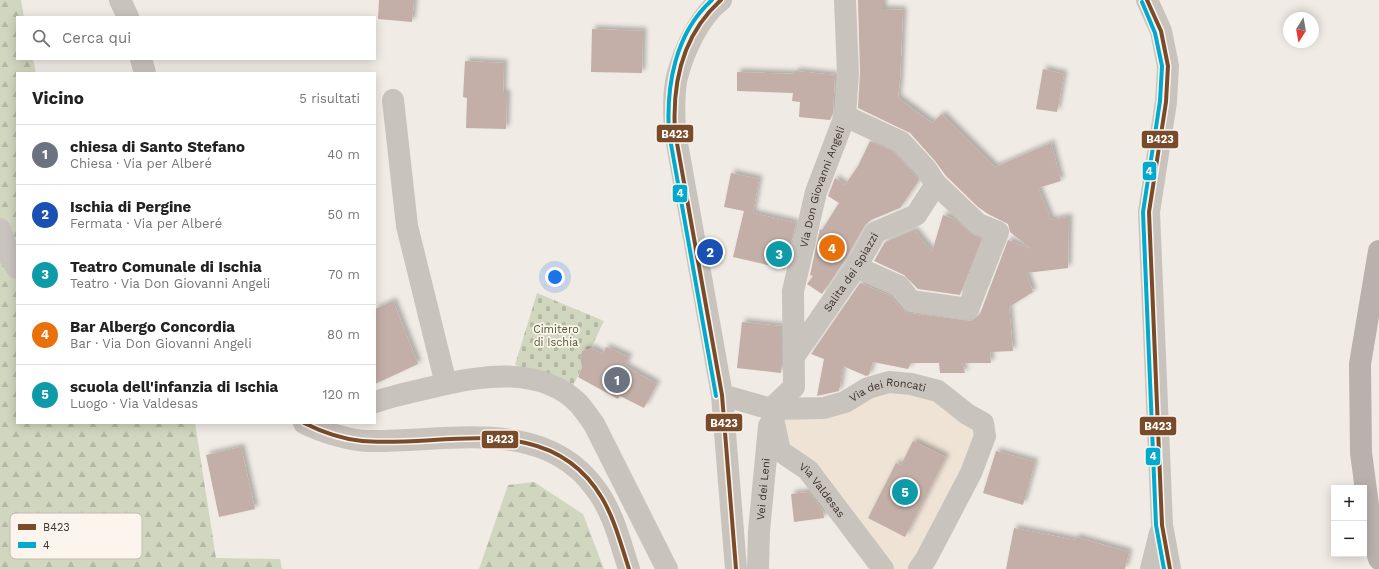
<!DOCTYPE html>
<html lang="it">
<head>
<meta charset="utf-8">
<style>
  body { margin:0; font-family:"Work Sans",sans-serif; background:#f6f6f6; color:#222 }
  .controls { position:absolute; right:12px; bottom:12px; display:grid; overflow:hidden; border-radius:0px; box-shadow:0 2px 10px #0003 }
  .controls button { width:36px; height:36px; display:grid; place-items:center; padding:0; border:0; border-bottom:1px solid #e0e0e0; background:#fff; color:#222; font:20px sans-serif }
  .compass { position:absolute; left:1283px; top:12px; width:36px; height:36px; border-radius:50%; background:#fff; box-shadow:0 2px 10px #0003; rotate:191deg }
  .you { position:absolute; left:555px; top:277px; width:14px; height:14px; margin:-10px; border:3px solid #fff; border-radius:50%; background:#1a73e8; box-shadow:0 0 0 6px #1a73e833 }
  .badge { display:grid; place-items:center; width:26px; height:26px; border-radius:50%; background:#7a716c; color:#fff; font-size:13px; font-weight:700 }
  .pin { position:absolute; translate:-50% -50%; border:2px solid #fff; box-shadow:0 1px 4px #0006 }
  .list { margin:0; padding:0; list-style:none }
  h2 { display:flex; justify-content:space-between; align-items:center; height:52px; margin:0; padding:0 16px; font-size:17px }
  h2 small { font-size:13px; font-weight:400; color:#767676 }
  .list li { display:grid; grid-template-columns:26px 1fr auto; gap:12px; align-items:center; box-sizing:border-box; height:60px; padding:0 16px; border-top:1px solid #e0e0e0 }
  .list b { display:block; font-size:15px; white-space:nowrap }
  .list p { margin:0; font-size:13px; white-space:nowrap; color:#767676 }
  .list em { font-size:13px; font-style:normal; color:#767676 }
  .icon { flex:none; width:22px; height:22px; fill:none; stroke:currentColor; stroke-width:2; stroke-linecap:round; stroke-linejoin:round }
  .map { position:relative; flex:none; width:1379px; height:569px; overflow:hidden }
  .search { position:absolute; background:#fff; box-shadow:0 2px 10px #0003; left:16px; top:16px; width:360px; height:44px; display:flex; align-items:center; gap:10px; box-sizing:border-box; padding:0 14px; border-radius:0px; color:#767676; font-size:15px }
  .panel { position:absolute; background:#fff; box-shadow:0 2px 10px #0003; left:16px; top:72px; width:360px; height:352px; border-radius:0px }
  .map>svg:first-child { display:block }
  .forest { fill:url(#forest-firs) }
  .cemetery { fill:url(#cemetery-stones) }
  .plaza { fill:#eee3d5 }
  .building { fill:#c3afa7; filter:url(#shadow) }
  .lines { fill:none; stroke-linecap:round; stroke-linejoin:round }
  .minor { stroke:#c9c3be; stroke-width:22 }
  .major { stroke:#b8b1ad; stroke-width:22 }
  .bus-1-casing { stroke:#fbf5ee; stroke-width:7 }
  .bus-2-casing { stroke:#fbf5ee; stroke-width:7 }
  .bus-1 { stroke:#7a4b2a; stroke-width:4 }
  .bus-2 { stroke:#00a9ce; stroke-width:4 }
  .labels { text-anchor:middle; dominant-baseline:central; stroke-width:3.5; stroke-linejoin:round; paint-order:stroke }
  .street-label { font-size:11px; fill:#3b302b; stroke:#fbf5ee }
  .park-label { font-size:11px; fill:#4a5a2e; stroke:#fbf5ee }
  .key { fill:#fbf5ee; stroke:#c1bab4; stroke-width:1 }
  .key-label { font-size:11px; fill:#3b302b }
  .line-badge { stroke:#fbf5ee; stroke-width:1.5 }
  .badge-label { font-size:11px; text-anchor:middle; font-weight:bold; fill:#fff }
</style>
</head>
<body>
<div class="map">
<svg width="1379" height="569" viewBox="0 0 1379 569">
  <defs>
    <pattern id="forest-firs" width="22" height="20" patternUnits="userSpaceOnUse"><rect width="22" height="20" fill="#d1d6bf"/><path d="M5 1l3.5 6h-7zM16 11l3.5 6h-7z" fill="#b4b8a4"/></pattern>
    <pattern id="cemetery-stones" width="16" height="16" patternUnits="userSpaceOnUse"><rect width="16" height="16" fill="#d1d6bf"/><path d="M2 7V4a2 2 0 0 1 4 0v3zM10 15v-3a2 2 0 0 1 4 0v3z" fill="#b4b8a4"/></pattern>
    <filter id="shadow"><feDropShadow dx="3.5" dy="-3.5" stdDeviation="2" flood-color="#0004"/></filter>
  </defs>
  <rect width="100%" height="100%" fill="#f0ebe5"/>
  <path class="forest" d="M0,0H21L24,17H17V59H33L36,73H17V423H195L216,558L280,559L282,569H0Z
    M534,482L583,514L604,569H479L508,485Z"/>
  <path class="cemetery" d="M537,293L604,321L591,348L582,351L580,359L582,367L572,388L515,365Z"/>
  <path class="plaza" d="M903,378L986,431L913,569H883L805,468L771,409Z"/>
  <path class="building" d="M379,0H414L412,22L378,19Z
    M858,0H883V9L903,10L900,79L898,98L932,123L942,114L995,167L1051,143L1061,181L1038,188L1051,220L1069,217L1068,268L1026,273L1033,292L1009,307L1013,351L990,352L991,363H962L965,373H940L939,363H911L908,369L873,362L869,375L866,376L843,366L839,391L817,396L824,359L811,354L860,283L891,296L901,309L909,313L971,321L980,314L1008,240L1031,249L1010,232L1008,224L988,214L978,207L946,176L935,161L910,133L858,108L860,73Z
    M592,29L643,31L642,73L591,72Z
    M465,61L504,63L503,93H507L506,129L466,128L467,98L463,97Z
    M1043,69L1064,74L1057,112L1036,109Z
    M795,71L835,75L833,113L830,120L799,117L800,102L792,101L793,93L737,91V72L795,74Z
    M870,141L894,152L919,180L900,208L871,220L865,225L845,260L822,294L807,284L813,276L810,275L820,229L822,230L839,203L828,196L835,178L845,185L858,166Z
    M731,173L759,179L753,213L796,223L785,269L733,257L744,211L724,207Z
    M943,215L955,219L970,233L982,239L960,295L918,289L904,275L874,261L885,242L914,230L932,252Z
    M393,301L418,364L375,384V309Z
    M742,322L781,326V373L737,368Z
    M606,347L629,357L625,366L657,384L644,408L620,396L618,399L578,377L582,367L580,359L582,351L591,348L603,354Z
    M913,441L946,457L905,537L868,518L896,463L901,465Z
    M241,447L255,509L219,517L206,455Z
    M996,451L1035,462L1023,505L983,493Z
    M809,492L823,511L824,518L794,522L791,494Z
    M1014,528L1075,540L1076,537L1129,552L1125,569H1006Z"/>
  <g class="lines">
    <g class="minor">
      <path d="M120,0L128,17"/>
      <path d="M721,0C699,17 684,50 677,77C673,94 674,114 675,132L722,395L736,569"/>
      <path d="M1147,0L1161,31L1168,66L1166,102L1149,212L1162,525L1170,569"/>
      <path d="M141,59L145,73"/>
      <path d="M393,100L407,226L446,384"/>
      <path d="M845,116L901,142L926,169L936,184L978,224L998,232L968,309L911,301L899,286L856,267"/>
      <path d="M0,229L9,256L17,268"/>
      <path id="s1" d="M795,355L856,267L876,232L916,215L936,184"/>
      <path id="s2" d="M722,395L771,409L794,387L793,291L816,192L845,116L848,74L845,0"/>
      <path d="M375,402C395,395 416,391 437,386C483,375 542,366 579,404C584,410 589,417 594,424L667,569"/>
      <path id="s3" d="M771,409L824,408L845,402L868,388L889,382L911,384L938,391L967,414L983,423L985,436L971,473L926,559L919,569"/>
      <path id="s4" d="M771,409L780,451L808,470L883,569"/>
      <path d="M304,423C319,431 351,441 368,441C444,443 542,415 595,488C613,511 620,542 629,569"/>
      <path id="s5" d="M758,569L759,531L769,426"/>
      <path d="M1151,569L1160,533"/>
    </g>
    <path class="major" d="M1379,251L1360,364L1361,453L1372,535L1379,559"/>
    <defs>
      <path id="bus-1" d="M721,0C682,35 672,82 675,132L722,395L736,569
        M1147,0L1161,31L1168,66L1166,102L1149,212L1162,525L1170,569
        M304,423C322,432 342,439 362,441C444,448 549,409 602,498C615,520 621,545 629,569"/>
      <path id="bus-2" d="M712,0C675,33 666,86 669,133L716,396
        M1142,2L1155,33L1162,66L1160,101L1143,212L1156,525L1164,569"/>
    </defs>
    <use href="#bus-1" class="bus-1-casing"/>
    <use href="#bus-2" class="bus-2-casing"/>
    <use href="#bus-1" class="bus-1"/>
    <use href="#bus-2" class="bus-2"/>
  </g>
  <g class="labels">
    <g class="street-label">
      <text stroke="none"><textPath href="#s2" startOffset="287">Via Don Giovanni Angeli</textPath></text>
      <text stroke="none"><textPath href="#s1" startOffset="100">Salita dei Spiazzi</textPath></text>
      <text stroke="none"><textPath href="#s3" startOffset="121">Via dei Roncati</textPath></text>
      <text stroke="none"><textPath href="#s5" startOffset="80">Vei dei Leni</textPath></text>
      <text stroke="none"><textPath href="#s4" startOffset="101">Via Valdesas</textPath></text>
    </g>
    <g class="park-label">
      <text x="556" y="329">Cimitero<tspan x="556" dy="13">di Ischia</tspan></text>
    </g>
  </g>
  <rect x="10" y="513" width="132" height="46" rx="6" class="key"/>
  <rect x="18" y="524" width="18" height="6" fill="#7a4b2a"/>
  <rect x="18" y="542" width="18" height="6" fill="#00a9ce"/>
  <g class="key-label">
    <text x="43" y="531">B423</text>
    <text x="43" y="549">4</text>
  </g>
  <g class="line-badge">
    <rect x="656" y="124" width="38" height="19" rx="4" fill="#7a4b2a"/>
    <rect x="1141" y="130" width="38" height="19" rx="4" fill="#7a4b2a"/>
    <rect x="1142" y="161" width="15" height="20" rx="4" fill="#00a9ce"/>
    <rect x="672" y="184" width="16" height="19" rx="4" fill="#00a9ce"/>
    <rect x="705" y="413" width="38" height="19" rx="4" fill="#7a4b2a"/>
    <rect x="1139" y="416" width="38" height="20" rx="4" fill="#7a4b2a"/>
    <rect x="481" y="430" width="38" height="19" rx="4" fill="#7a4b2a"/>
    <rect x="1145" y="447" width="16" height="19" rx="4" fill="#00a9ce"/>
  </g>
  <g class="badge-label">
    <text x="675" y="138">B423</text>
    <text x="1160" y="143">B423</text>
    <text x="1149" y="175">4</text>
    <text x="680" y="197">4</text>
    <text x="724" y="427">B423</text>
    <text x="1158" y="430">B423</text>
    <text x="500" y="443">B423</text>
    <text x="1153" y="460">4</text>
  </g>
</svg>
<div class="controls">
<button>+</button>
<button>−</button>
</div>
<svg class="compass" viewBox="-18 -18 36 36"><path d="M0-13l5 13h-10z" fill="#e53935"/><path d="M0 13l5-13h-10z" fill="#767676"/></svg>
<div class="you"></div>
<div class="pin badge" style="left:617px;top:380px;background:#6b7280">1</div>
<div class="pin badge" style="left:710px;top:252px;background:#1a4fb4">2</div>
<div class="pin badge" style="left:779px;top:254px;background:#0f9aa8">3</div>
<div class="pin badge" style="left:832px;top:248px;background:#e8710a">4</div>
<div class="pin badge" style="left:905px;top:492px;background:#0f9aa8">5</div>
<div class="search"><svg class="icon" aria-label="search" viewBox="0 0 24 24"><circle cx="10" cy="10" r="6"/><path d="M15 15l6 6"/></svg>Cerca qui</div>
<section class="panel">
<h2>Vicino<small>5 risultati</small></h2>
<ul class="list">
<li><span class="badge" style="background:#6b7280">1</span><div><b>chiesa di Santo Stefano</b><p>Chiesa · Via per Alberé</p></div><em>40 m</em></li>
<li><span class="badge" style="background:#1a4fb4">2</span><div><b>Ischia di Pergine</b><p>Fermata · Via per Alberé</p></div><em>50 m</em></li>
<li><span class="badge" style="background:#0f9aa8">3</span><div><b>Teatro Comunale di Ischia</b><p>Teatro · Via Don Giovanni Angeli</p></div><em>70 m</em></li>
<li><span class="badge" style="background:#e8710a">4</span><div><b>Bar Albergo Concordia</b><p>Bar · Via Don Giovanni Angeli</p></div><em>80 m</em></li>
<li><span class="badge" style="background:#0f9aa8">5</span><div><b>scuola dell'infanzia di Ischia</b><p>Luogo · Via Valdesas</p></div><em>120 m</em></li>
</ul>
</section>
</div>
</body>
</html>
